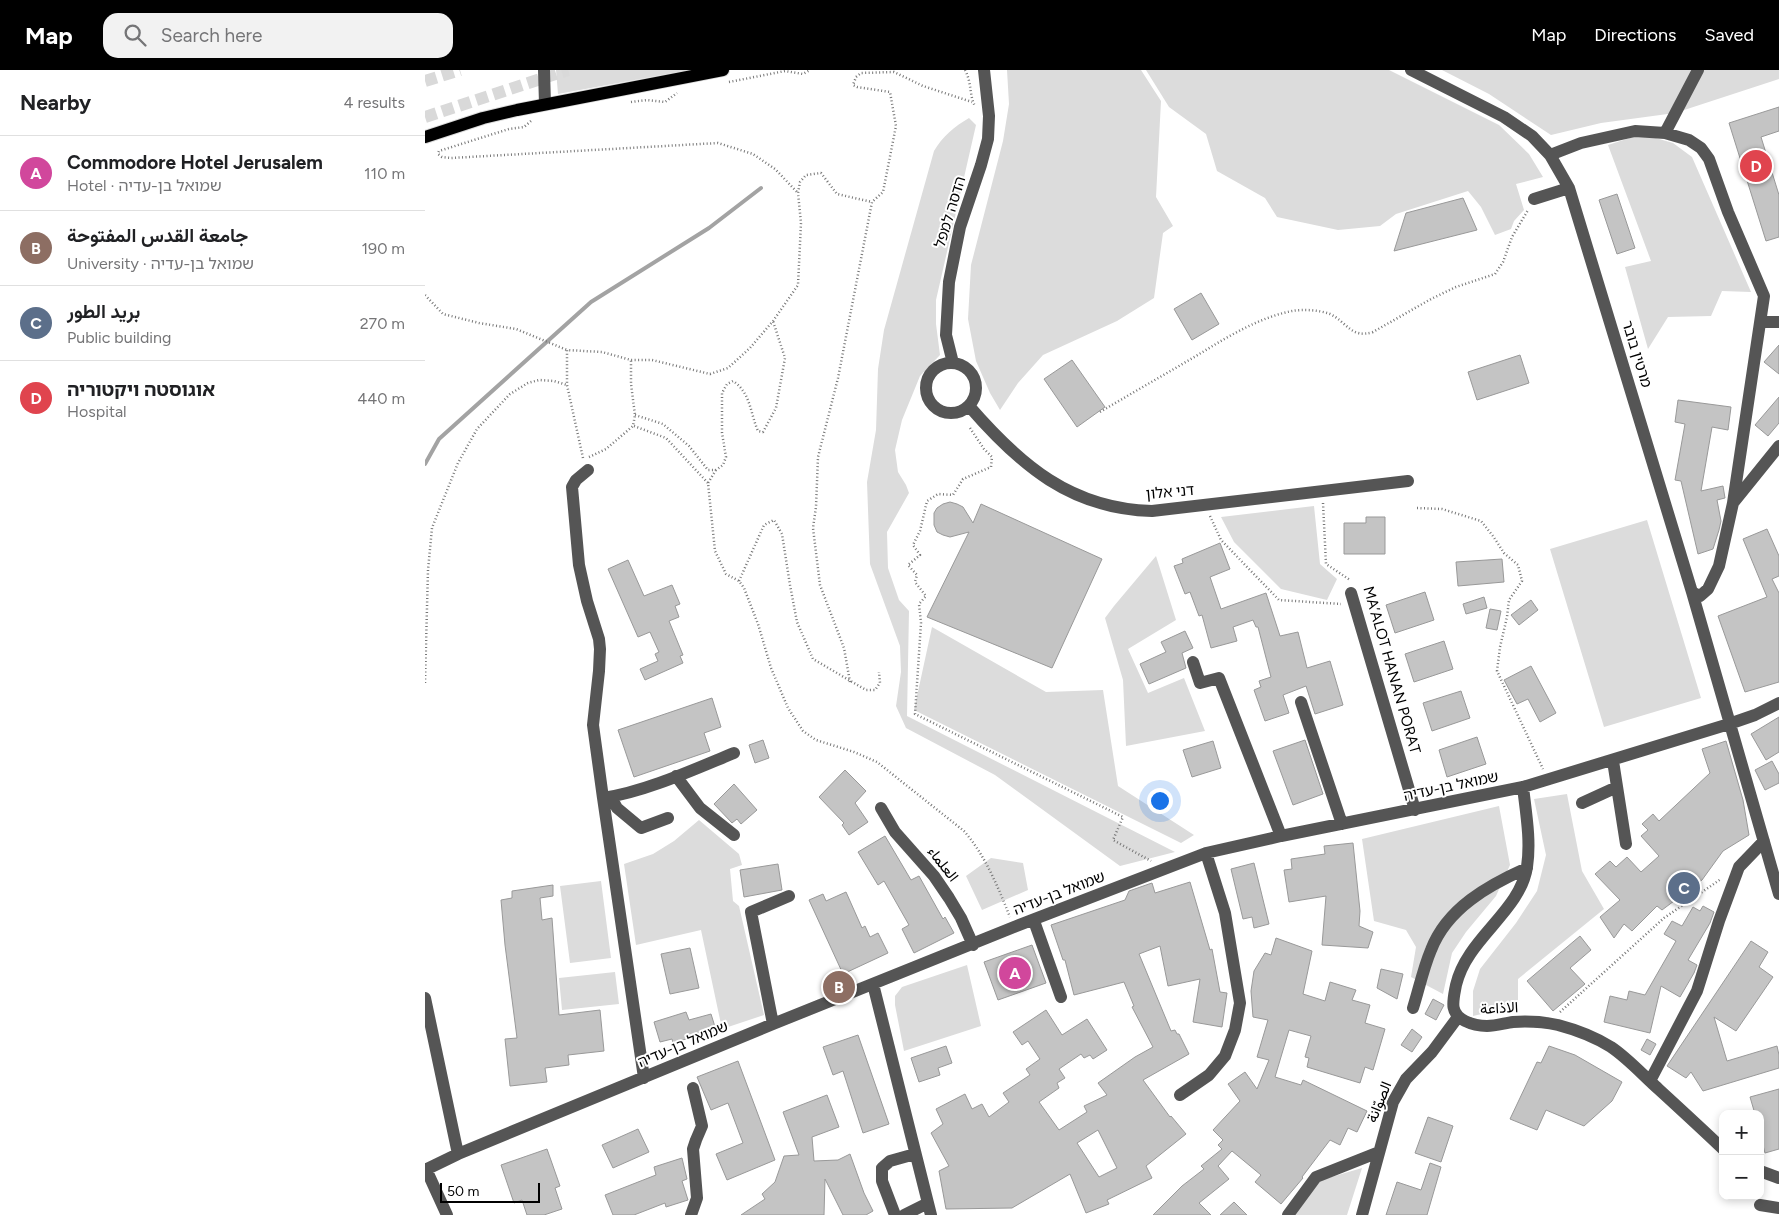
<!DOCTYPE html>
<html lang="en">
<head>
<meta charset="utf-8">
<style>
  body { margin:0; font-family:Figtree,Vazirmatn,"Noto Sans Hebrew",sans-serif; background:#f2f2f2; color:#202124 }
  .controls { position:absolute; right:15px; bottom:15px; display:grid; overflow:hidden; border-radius:10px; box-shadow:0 2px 8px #0003 }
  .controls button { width:45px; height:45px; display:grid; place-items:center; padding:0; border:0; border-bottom:1px solid #e0e0e0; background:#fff; color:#202124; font:25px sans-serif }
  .scale { position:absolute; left:15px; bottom:12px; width:100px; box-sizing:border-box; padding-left:5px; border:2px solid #000; border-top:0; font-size:14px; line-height:18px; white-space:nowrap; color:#000; -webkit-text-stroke:4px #fff; paint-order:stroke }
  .you { position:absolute; left:734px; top:730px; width:18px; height:18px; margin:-12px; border:4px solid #fff; border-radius:50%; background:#1a73e8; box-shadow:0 0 0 8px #1a73e833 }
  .badge { display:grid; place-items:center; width:32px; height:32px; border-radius:50%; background:#000; color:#fff; font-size:16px; font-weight:700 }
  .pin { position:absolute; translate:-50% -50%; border:2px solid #fff; box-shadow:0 1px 5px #0006 }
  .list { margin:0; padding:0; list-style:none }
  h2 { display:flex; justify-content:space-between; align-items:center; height:65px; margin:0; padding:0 20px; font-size:21px }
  h2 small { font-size:16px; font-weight:400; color:#757577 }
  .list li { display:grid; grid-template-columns:32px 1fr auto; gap:15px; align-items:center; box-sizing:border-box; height:75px; padding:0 20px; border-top:1px solid #e0e0e0 }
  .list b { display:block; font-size:19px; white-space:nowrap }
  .list p { margin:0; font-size:16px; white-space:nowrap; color:#757577 }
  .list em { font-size:16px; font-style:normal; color:#757577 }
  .icon { flex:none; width:28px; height:28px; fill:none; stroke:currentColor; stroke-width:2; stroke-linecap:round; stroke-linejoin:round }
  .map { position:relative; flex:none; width:1354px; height:1145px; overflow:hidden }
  header { display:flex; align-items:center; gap:30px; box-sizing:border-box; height:70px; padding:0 25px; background:#000; color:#fff }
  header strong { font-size:24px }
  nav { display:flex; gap:28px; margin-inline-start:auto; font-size:18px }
  .search { width:350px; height:45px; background:#f2f2f2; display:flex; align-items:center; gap:12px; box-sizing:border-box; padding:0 18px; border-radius:15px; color:#757577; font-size:19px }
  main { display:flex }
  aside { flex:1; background:#fff }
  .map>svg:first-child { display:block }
  .green { fill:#dcdcdc }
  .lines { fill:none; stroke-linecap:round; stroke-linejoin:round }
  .stream { stroke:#a3a3a3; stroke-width:4 }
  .building { fill:#c4c4c4; stroke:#999; fill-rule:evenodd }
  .major-tunnel { stroke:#d9d9d9; stroke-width:12; stroke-dasharray:12 6; stroke-linecap:butt }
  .major-casing { stroke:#dbdbdb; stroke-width:14 }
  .path { stroke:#777; stroke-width:2.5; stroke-dasharray:1 2.5; stroke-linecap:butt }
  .minor { stroke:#555; stroke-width:12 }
  .major { stroke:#000; stroke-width:12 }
  .labels { text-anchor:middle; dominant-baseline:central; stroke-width:4; stroke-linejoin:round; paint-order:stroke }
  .street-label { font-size:15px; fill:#000; stroke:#fff }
</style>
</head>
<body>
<header>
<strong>Map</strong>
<div class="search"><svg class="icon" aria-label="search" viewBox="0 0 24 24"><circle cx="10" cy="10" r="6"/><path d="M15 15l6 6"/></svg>Search here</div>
<nav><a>Map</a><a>Directions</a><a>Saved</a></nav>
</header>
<main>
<aside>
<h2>Nearby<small>4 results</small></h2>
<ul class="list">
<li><span class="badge" style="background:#d1479c">A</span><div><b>Commodore Hotel Jerusalem</b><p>Hotel · שמואל בן-עדיה</p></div><em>110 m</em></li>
<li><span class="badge" style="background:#8d6e63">B</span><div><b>جامعة القدس المفتوحة</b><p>University · שמואל בן-עדיה</p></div><em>190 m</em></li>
<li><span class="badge" style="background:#5c6f8a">C</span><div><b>بريد الطور</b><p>Public building</p></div><em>270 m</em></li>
<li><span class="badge" style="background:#e0444e">D</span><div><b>אוגוסטה ויקטוריה</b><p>Hospital</p></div><em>440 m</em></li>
</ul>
</aside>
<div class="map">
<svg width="1354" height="1145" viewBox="0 0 1354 1145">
  <rect width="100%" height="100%" fill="#fff"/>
  <path class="green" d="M131,0H264L133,24Z
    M582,0H716L736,31L731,127L748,156L738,163L729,228L692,251L618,285L593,313L575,340L565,323L551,291L543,249L546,195L578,71L584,34Z
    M721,0H964L1074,55L1104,84L1118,107L1091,114L1099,140L1089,151L1086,159L1070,165L1056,137L1043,121L971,144L955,156L913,160L852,147L840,128L792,101L781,64L744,37Z
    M1017,0H1354V9L1250,43L1176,53L1126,65L1064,24Z
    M544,48L551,55L511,230V254L515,285L495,306L477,350L470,380L473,402L481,415L484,423L462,462L463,498L474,530L484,541L482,646L750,782L695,796L570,705L481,658L471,636L476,602L475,576L445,494L442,412L451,360L453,299L459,260L509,81C517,67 530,56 544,48Z
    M1217,64L1248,73L1267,87L1326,222L1297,221L1286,246L1243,247L1223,279L1200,197L1226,191L1183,75Z
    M889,436L895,494L912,509L902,530L856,519L809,472L796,447Z
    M1222,450L1276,628L1179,657L1125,479Z
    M731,486L751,550L703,579L723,623L759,608L780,661L701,676L698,610L680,548L689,536Z
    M507,557L621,622L678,620L693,716L769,765L756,773L489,640Z
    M1142,724L1157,801L1179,839L1093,909V938L1078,939L1048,946V921L1055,899L1091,853L1112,821L1121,785L1109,729Z
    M1074,736L1085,795L1071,826L1041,862L1027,883L1018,924L986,907L991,877L981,860L949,851L937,769Z
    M274,750L314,784L317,795L305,799L308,831L314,836L339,945L297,959L276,860L211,875L199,794L228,784L249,771Z
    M566,788L598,793L603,820L557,840L541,806Z
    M176,811L186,888L145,893L135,816Z
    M542,895L556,956L479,981L470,935V926L477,917Z
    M190,902L194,934L137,940L134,908Z
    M937,1098L922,1145H868L896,1110Z"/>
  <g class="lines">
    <path class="stream" d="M0,394L14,369L166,232L284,158L336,118"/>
  </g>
  <path class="building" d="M1354,37V61L1336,67L1354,125V167L1341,171L1304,53Z
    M1192,124L1210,178L1192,184L1174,130Z
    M1038,128L1052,160L969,181L981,143Z
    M776,223L794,254L767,270L749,239Z
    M1354,275V304L1339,292Z
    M1095,285L1104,313L1052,330L1043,302Z
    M647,290L680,337L652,357L619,309Z
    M1354,327V353L1343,366L1330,355Z
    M1253,330L1306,337L1303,360L1287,357L1276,421L1298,416L1300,428L1292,430L1296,451L1294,460L1288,479L1273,484L1256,411L1250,410L1260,354L1250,352Z
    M525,432L532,434L538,437L548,453L556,434L677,489L627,598L502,547L544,462L525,467L518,465L512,462L509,455V443L512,438L518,434Z
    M941,447H960V484H919V453H941Z
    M1342,459L1354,486V506L1347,509L1354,523V612L1320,622L1293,546L1342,527L1318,469Z
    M795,473L805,499L785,507L796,539L841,523L855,566L873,562L882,598L905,591L918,635L890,644L881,616L858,625L864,643L840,651L829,620L836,617L834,611L846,607L833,557H831L828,550L808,557L812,571L786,578L777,545L774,546L765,522L760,524L749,496L758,493L757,489Z
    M1077,489L1079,512L1033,516L1031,492Z
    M203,490L219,526L247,515L255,534L250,536L254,547L244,551L258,585L255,586L258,593L220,610L215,599L233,591L230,584L234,582L225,562L213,567L183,499Z
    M1000,522L1009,550L970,563L961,535Z
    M1059,527L1062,538L1041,544L1038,534Z
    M1106,530L1113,540L1094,555L1086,545Z
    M1065,539L1076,541L1072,560L1061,558Z
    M760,561L768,578L757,583L761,598L724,614L715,594L741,582L736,572Z
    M1019,571L1028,599L989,612L980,584Z
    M1106,596L1131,643L1115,652L1103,629L1092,634L1079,610Z
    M1036,621L1045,648L1007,661L998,633Z
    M287,628L296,657L279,663L285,681L209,707L193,660Z
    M1354,647V682L1341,690L1326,664Z
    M1052,667L1061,694L1022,707L1014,680Z
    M338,670L344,688L330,693L324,675Z
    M880,670L898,724L868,735L848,681Z
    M788,671L796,698L767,707L758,680Z
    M1301,671L1318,730L1324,765L1298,781L1277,810L1237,840L1232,836L1207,861L1199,854L1189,868L1175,847L1195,830L1170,804L1185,791L1191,797L1202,787L1216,802L1234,786L1216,766L1223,760L1217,754L1228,744L1234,751L1285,703L1277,679Z
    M1347,691L1354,704V713L1340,720L1330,700Z
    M420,700L441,721L430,733L443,752L424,765L417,755L419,753L394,727Z
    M309,714L332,740L316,754L312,749L307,753L289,734Z
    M460,766L486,810L494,806L518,849L520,847L529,863L489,883L477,859L484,855L459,811L453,815L433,782Z
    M928,773L935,841L934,856L948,862L943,878L897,875L901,826L864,832L859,800L867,799L866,789L900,784L899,776Z
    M829,793L844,854L829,858L827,847L818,849L806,799Z
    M353,794L357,820L319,827L315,800Z
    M765,812L785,880L787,879L795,922L802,923L797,957L768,952L775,909L743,916L735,876L714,884L746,961L750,960L752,964H754L764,984L718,1010L745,1047L746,1046L761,1064L721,1096L727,1108L682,1130L684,1134L661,1143L645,1104L587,1138L521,1139L514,1101L524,1096L506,1063L518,1054L511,1039L540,1024L547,1039L557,1034L564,1047L584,1032L578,1023L605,1005L601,999L615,989L603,971L597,975L588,962L621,940L637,965L662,949L682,980L668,989L665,985L659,988L656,984L634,999L640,1008L632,1013L634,1018L614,1032L634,1060L662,1042L659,1036L682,1025L673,1013L710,987L728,977L707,937L709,936L699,912L649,925L640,890H638L626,855L700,830L704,821L724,814L727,813L730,823ZM673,1060L692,1098L674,1107L652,1073Z
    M128,815V826L115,828L117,850L127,848L134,945L175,940L179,981L143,985L144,995L120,998L122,1012L85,1016L80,969L92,968L80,875L76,830L87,828V821Z
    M421,822L437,858L440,856L445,867L453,863L463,883L418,904L384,830L398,824L401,831Z
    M1278,836L1289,842L1285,853L1263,890L1272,895L1269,903L1255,927L1236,916L1225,963L1179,952L1185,926L1202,930L1204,921L1220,925L1251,871L1239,864L1247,851L1257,856L1268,837L1275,841Z
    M1155,866L1166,880L1145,898L1160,914L1128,941L1102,911Z
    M851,868L887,881L878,924L900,931L905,912L931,920L927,930L945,935L940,953L960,959L948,1000L940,997L935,1013L882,997L884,988L880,987L886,966L864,960L850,1007L876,1015L878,1010L942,1041L932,1062L923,1058L915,1075L905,1070L877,1107L878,1108L856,1134L830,1112L836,1105L807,1081L793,1096L804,1109L774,1133L786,1145H728L757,1116L779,1099L776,1096L797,1079L793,1075L798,1070L788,1060L815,1031L803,1014L820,1002L832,1019L844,990L832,987L843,950L828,947L826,921L829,901L840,883L846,885Z
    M1326,871L1343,882L1334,897L1348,907L1311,961L1289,947L1302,991L1352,976L1354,985V998L1278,1021L1266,1002L1261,1008L1242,996Z
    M607,875L621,913L573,930L559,892Z
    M265,878L274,918L245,924L236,884Z
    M956,899L978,904L972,929L952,918Z
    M1008,929L1019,935L1011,950L1000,944Z
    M261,942L264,950L286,944L291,960L248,973L247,969L235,972L229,952Z
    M987,959L997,967L987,982L976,975Z
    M433,965L464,1054L438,1063L418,1001L408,1005L398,977Z
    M1222,969L1231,974L1225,985L1216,980Z
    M521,976L527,993L513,998L515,1005L494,1012L486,988Z
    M1124,976L1150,985L1197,1012L1187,1031L1159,1056L1121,1040L1112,1060L1085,1049L1112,992L1116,993Z
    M313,991L350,1090L302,1110L291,1084L318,1073L303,1033L286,1040L272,1007Z
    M1354,1019V1079L1340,1083L1335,1064V1044H1330L1325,1027Z
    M402,1025L414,1057L387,1067L389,1091L413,1090L425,1084L439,1123L448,1141L441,1145H418L400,1109L399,1145H316L340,1129L337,1124L350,1112L359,1086L374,1085L358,1042Z
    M1003,1047L1028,1056L1016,1092L990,1083Z
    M213,1059L224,1082L188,1098L177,1075Z
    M122,1079L135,1116L130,1118L137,1139L119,1145H102L97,1130L89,1133L76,1095Z
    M257,1088L262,1109L257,1111L263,1130L241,1137L240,1133L209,1145H188L180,1125L231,1105L229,1097Z
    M1005,1093L1016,1097L1002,1145H961L972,1112L996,1120Z
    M809,1132L822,1145H795Z"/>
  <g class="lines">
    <path class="major-tunnel" d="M0,11L35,0
      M0,47L143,0"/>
    <defs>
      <path id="major" d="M0,67L58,48L92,40L298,0"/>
    </defs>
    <use href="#major" class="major-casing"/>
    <path class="path" d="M540,0C547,13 544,25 550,36
      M304,12L360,1L378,4L385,0
      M206,32L222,30L240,32L252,23
      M106,51L99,57L84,59L14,81L13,84L17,87L26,88L293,73L328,84L350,99L373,123
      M0,225L18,244L54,253L91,259L142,280
      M675,342C707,323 739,305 771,286C801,268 832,248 867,241C879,239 894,240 905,244C922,252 926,269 948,262L1006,229L1031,217L1070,204L1078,192L1087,167L1103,140
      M210,345L238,354L264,376L283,400H291L298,395L301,387L297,363V323L302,314L308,311C326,323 325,343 333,361L338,362L351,338L360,288L348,251
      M209,356L241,368L283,413
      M545,358L559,379L567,387L566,397L538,409L528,425L513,424L502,431L495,461L488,475L495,485L483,495L492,505L490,512L501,526L494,534L496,553L490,644L698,747L688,770L726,791
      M164,387L181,379L208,356L210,345L206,314V290
      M158,388L142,315V280L177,282L206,290H227L285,304L303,298L325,278L348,251L373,215L376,153L373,123L375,112L381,105L396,103L412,124L447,132
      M291,400L283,413L290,481L301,504L314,511L319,518L333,554L346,598L363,638L378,661L391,670L429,682L452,692L539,761C560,785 573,817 585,847
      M898,433L901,494L925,510
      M992,438L1017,439L1056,451L1068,466L1079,483L1093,495L1097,511L1084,530L1082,547L1075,577L1072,601L1118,699
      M785,446L796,470L854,530L916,534
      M314,511L339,455L349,450L357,464L365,515L372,552L388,589L441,620H450L455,613L454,602
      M425,612L419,578L395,515L388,458L391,437L393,387L413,308L447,132L458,122L471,56L465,22L432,17L428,15L431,7L436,3L469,2L498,16L547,32
      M0,613L3,500L7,458L33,393L52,359L85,324L103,313L114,310L129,311L142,315
      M1135,942L1239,848L1296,809"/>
    <path class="minor" d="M119,0L120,34
      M986,0L1079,47L1107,66L1125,85L1144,118L1267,522L1354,824
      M1240,63L1273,0
      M1125,85L1156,73L1210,61L1240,63L1264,70L1276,78L1284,89L1303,142L1339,226L1308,433
      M1109,129L1144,118
      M1335,252H1354
      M501 318a25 25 0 1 1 50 0a25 25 0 1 1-50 0Z
      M528,293L521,265L524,212L535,157L556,95L563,69L564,46L559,0
      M544,336C595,395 646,439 727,441L983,411
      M163,400L151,410L147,417L154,495L162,531L174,569L175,579L174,601L168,655L178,728
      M1267,522L1275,526L1283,519L1294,496L1308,433L1354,376
      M926,523L990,740
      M768,592L775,613L794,608L856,766
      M876,632L917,754
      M1188,691L1201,774
      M251,706L275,738L309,765
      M1098,717C1101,743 1106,771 1102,797C1095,842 1042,868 1031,915C1028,931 1024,943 1040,951C1048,955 1054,956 1062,956C1071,956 1080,953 1088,952C1103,951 1119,952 1133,955C1152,960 1170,967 1186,977C1201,987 1215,1002 1228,1014C1252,1036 1275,1057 1298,1079
      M186,727L192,738L216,758L243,748
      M1157,733L1192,717
      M456,738L470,762L509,806L524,828L536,848L548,875
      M609,851L636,927
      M448,914L506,1145
      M0,928L33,1084
      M988,938C994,919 998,899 1006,880C1022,838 1064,815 1102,798
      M348,954L326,842L364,826
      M219,1008L178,728C220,722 270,699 309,683
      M1225,1011L1272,921L1294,851L1314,797L1339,771
      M755,1025L784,1005L800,986L810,960L815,933L800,843L781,783
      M1,1099L22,1145
      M0,1100L33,1084L348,954L589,857L781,783L856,766L1098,717L1304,654L1330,645L1354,633
      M1335,1101L1354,1108
      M1335,1135L1354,1138
      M266,1145L272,1128L268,1079L271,1070L277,1056L268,1018
      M470,1145L457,1111V1098L465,1091L490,1084
      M479,1145L503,1133
      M863,1145L891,1107L954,1082
      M937,1145L968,1032L981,1009L1007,982L1033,947"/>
    <use href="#major" class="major"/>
  </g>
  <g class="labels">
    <g class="street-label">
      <text transform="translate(525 142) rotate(-73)">הדסה למפל</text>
      <text transform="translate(1212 284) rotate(73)">מרטין בובר</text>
      <text transform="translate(745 422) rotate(-5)">דני אלון</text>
      <text transform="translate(967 600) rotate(74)">MA’ALOT HANAN PORAT</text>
      <text transform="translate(1026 716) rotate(-12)">שמואל בן-עדיה</text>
      <text transform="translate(518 794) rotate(52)">العلماء</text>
      <text transform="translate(634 823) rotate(-21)">שמואל בן-עדיה</text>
      <text transform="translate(1074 938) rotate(-3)">الاذاعة</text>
      <text transform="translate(258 974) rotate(-23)">שמואל בן-עדיה</text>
      <text transform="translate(954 1032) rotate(-68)">الصوّانة</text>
    </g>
  </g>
</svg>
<div class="controls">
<button>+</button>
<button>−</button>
</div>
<div class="scale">50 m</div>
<div class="you"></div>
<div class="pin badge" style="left:590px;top:903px;background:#d1479c">A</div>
<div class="pin badge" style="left:414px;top:917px;background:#8d6e63">B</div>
<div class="pin badge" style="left:1259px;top:818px;background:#5c6f8a">C</div>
<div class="pin badge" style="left:1331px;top:96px;background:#e0444e">D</div>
</div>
</main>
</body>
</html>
